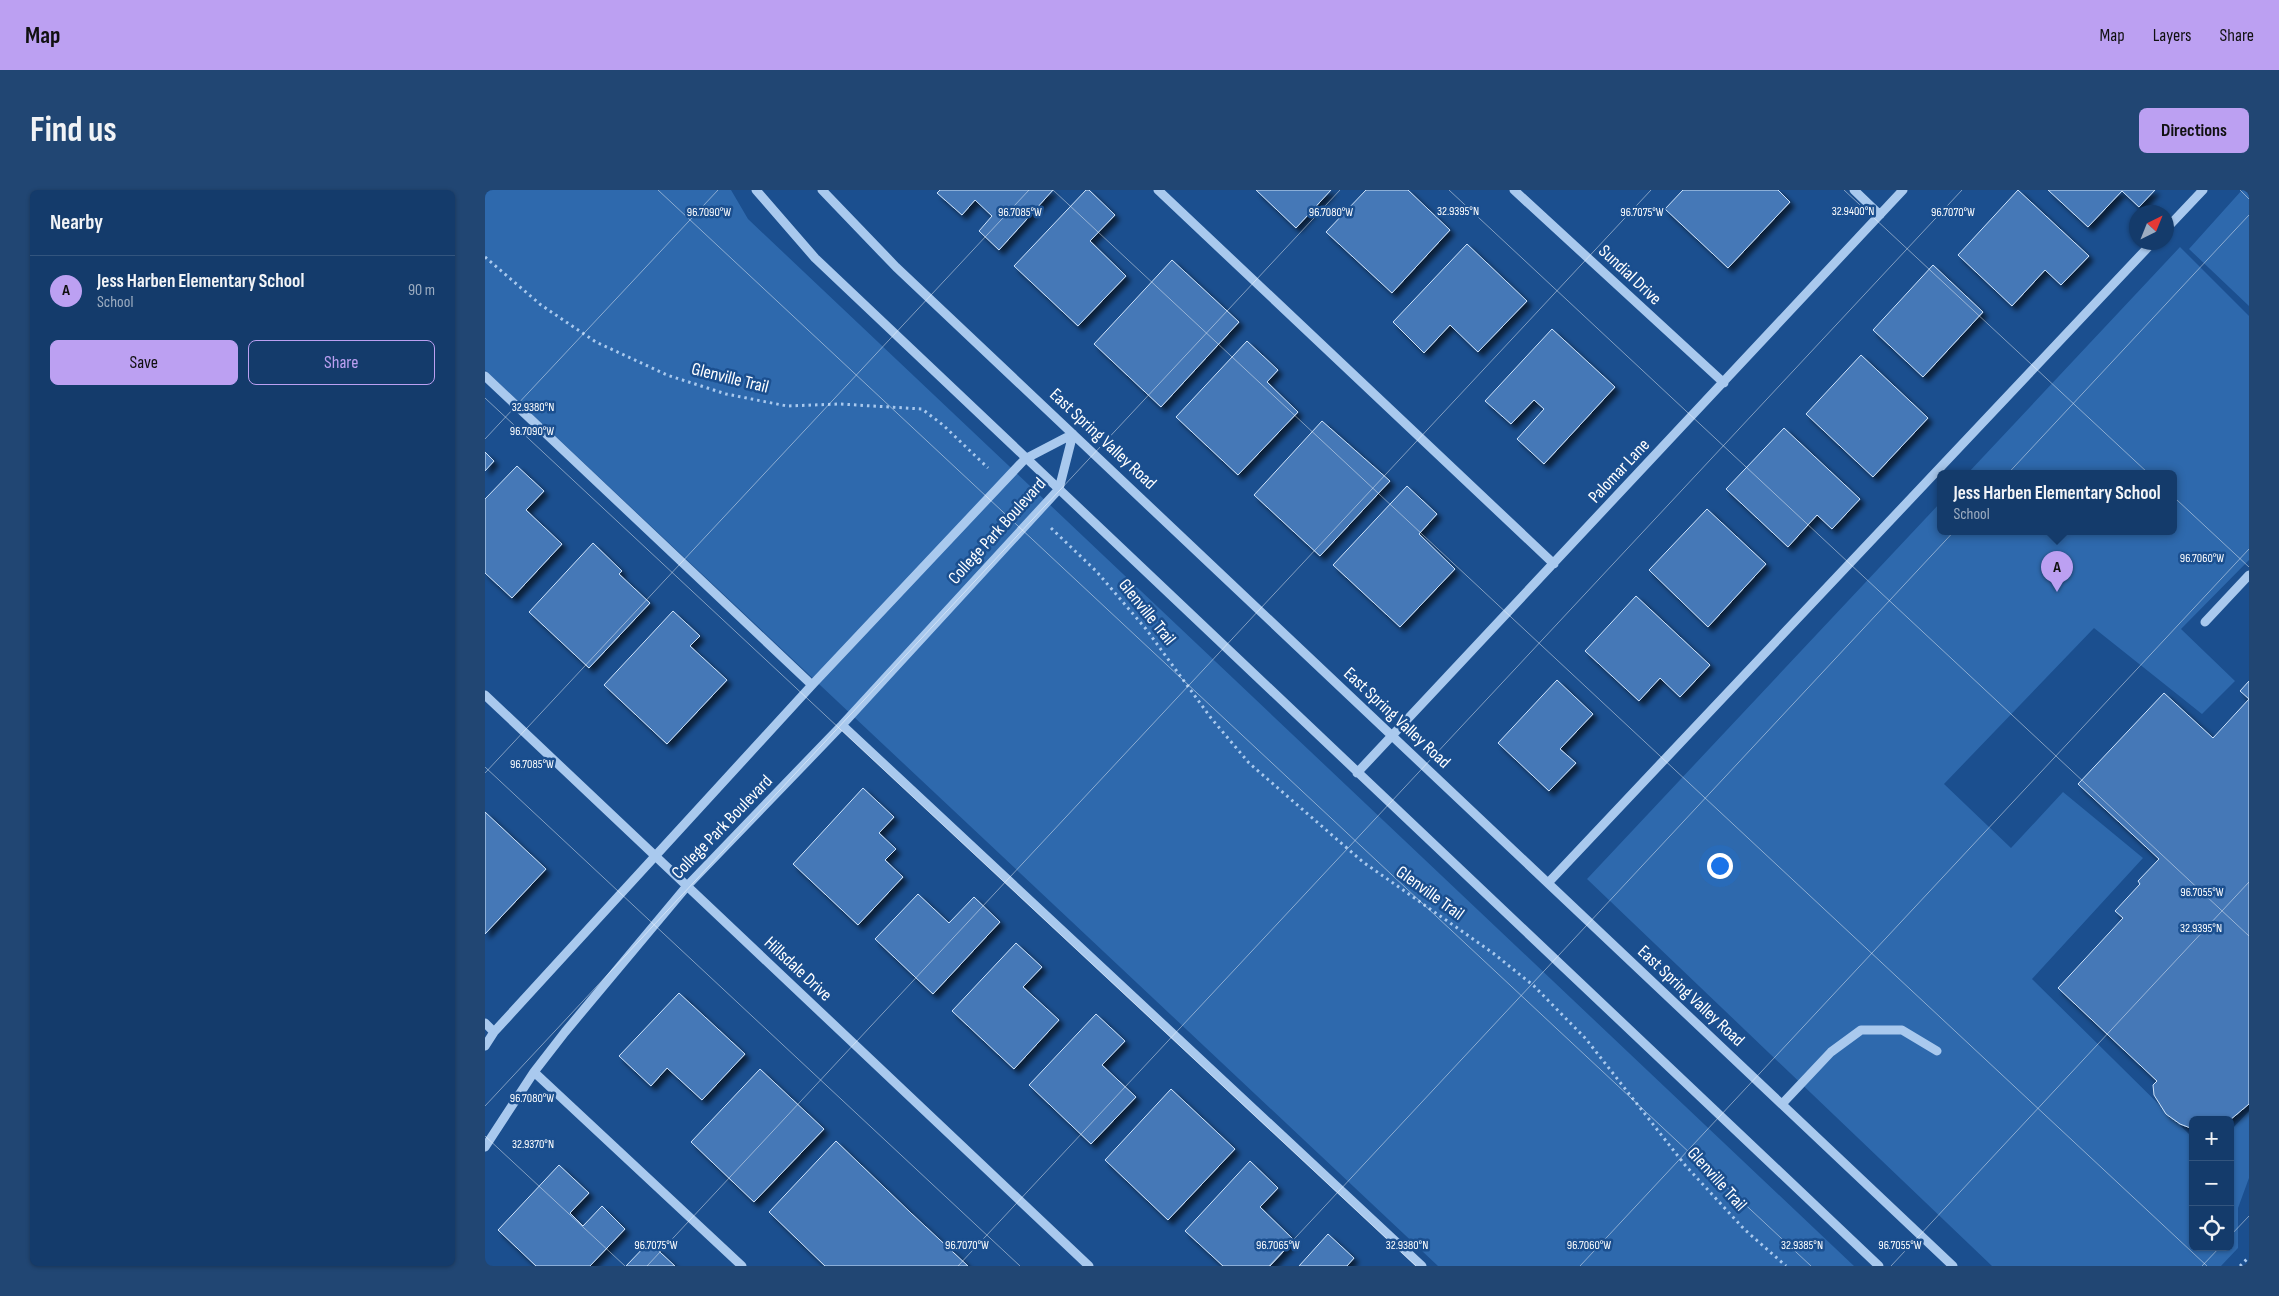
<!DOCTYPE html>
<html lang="en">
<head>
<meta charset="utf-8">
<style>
  body { margin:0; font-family:"Sofia Sans Condensed",sans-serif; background:#214673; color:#f1f3f6 }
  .controls { position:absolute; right:15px; bottom:15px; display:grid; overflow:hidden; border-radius:8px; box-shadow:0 1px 4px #0004 }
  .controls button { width:45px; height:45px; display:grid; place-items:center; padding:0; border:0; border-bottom:1px solid #33557e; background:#143b6b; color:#f1f3f6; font:25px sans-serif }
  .compass { position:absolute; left:1644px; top:15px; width:45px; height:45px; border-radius:50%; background:#143b6b; box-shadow:0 1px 4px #0004; rotate:43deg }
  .you { position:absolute; left:1234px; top:675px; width:18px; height:18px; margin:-12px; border:4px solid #fff; border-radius:50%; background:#1a73e8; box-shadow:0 0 0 8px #1a73e833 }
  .badge { display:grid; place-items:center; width:32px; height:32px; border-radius:50%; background:#bca0f2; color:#111; font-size:16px; font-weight:700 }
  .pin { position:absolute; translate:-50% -41px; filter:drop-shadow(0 1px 2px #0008) }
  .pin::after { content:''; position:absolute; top:26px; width:18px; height:15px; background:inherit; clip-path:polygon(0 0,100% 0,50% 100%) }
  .popup { position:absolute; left:1452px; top:280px; width:240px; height:65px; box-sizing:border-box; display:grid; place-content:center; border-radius:8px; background:#143b6b; filter:drop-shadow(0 1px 4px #0005); font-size:16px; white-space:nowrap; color:#9dadc1 }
  .popup b { font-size:19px; color:#f1f3f6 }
  .popup::after { content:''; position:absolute; left:50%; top:100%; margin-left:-10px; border:10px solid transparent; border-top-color:#143b6b }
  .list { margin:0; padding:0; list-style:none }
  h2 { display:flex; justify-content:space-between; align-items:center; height:65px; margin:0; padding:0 20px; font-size:21px }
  h2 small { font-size:16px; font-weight:400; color:#9dadc1 }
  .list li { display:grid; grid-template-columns:32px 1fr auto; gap:15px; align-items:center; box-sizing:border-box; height:70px; padding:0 20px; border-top:1px solid #33557e }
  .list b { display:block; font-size:19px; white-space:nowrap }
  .list p { margin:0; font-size:16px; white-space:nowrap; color:#9dadc1 }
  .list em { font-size:16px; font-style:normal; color:#9dadc1 }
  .actions { display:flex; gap:10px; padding:15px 20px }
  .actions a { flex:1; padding:11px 0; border:1px solid #bca0f2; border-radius:8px; text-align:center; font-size:18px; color:#bca0f2 }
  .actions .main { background:#bca0f2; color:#111 }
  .icon { flex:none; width:28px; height:28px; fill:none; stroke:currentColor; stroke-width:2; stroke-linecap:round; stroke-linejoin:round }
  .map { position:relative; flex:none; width:1764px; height:1076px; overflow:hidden; border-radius:8px }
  header { display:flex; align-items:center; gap:30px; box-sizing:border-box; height:70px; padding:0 25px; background:#bca0f2; color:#111 }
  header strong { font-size:24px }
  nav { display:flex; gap:28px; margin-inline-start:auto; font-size:18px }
  .intro { display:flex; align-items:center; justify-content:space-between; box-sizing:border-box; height:120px; padding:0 30px }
  h1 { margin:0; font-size:35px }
  .button { padding:12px 22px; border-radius:8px; background:#bca0f2; color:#111; font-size:18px; font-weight:700 }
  main { display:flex; gap:30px; padding:0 30px }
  aside { flex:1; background:#143b6b; border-radius:8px; box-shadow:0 1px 4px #0004 }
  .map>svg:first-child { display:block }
  .green { fill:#2e69ad }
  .building { fill:#4478b7; stroke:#cfe3fa; filter:url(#shadow) }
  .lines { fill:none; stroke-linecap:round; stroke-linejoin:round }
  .path { stroke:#a9c9ee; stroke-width:3; stroke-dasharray:2.5 4; stroke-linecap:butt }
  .minor { stroke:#a9c9ee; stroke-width:9 }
  .ticks { fill:none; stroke:#fff; stroke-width:1; stroke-opacity:0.45 }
  .labels { text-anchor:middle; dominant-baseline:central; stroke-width:5; stroke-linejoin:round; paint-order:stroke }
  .street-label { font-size:18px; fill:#fff; stroke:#1b4f8f }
  .ticks-label { font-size:12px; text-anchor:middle; fill:#fff; stroke:#1b4f8f; stroke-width:5; stroke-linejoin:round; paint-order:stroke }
</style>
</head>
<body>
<header>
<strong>Map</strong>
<nav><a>Map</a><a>Layers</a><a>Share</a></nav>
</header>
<div class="intro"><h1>Find us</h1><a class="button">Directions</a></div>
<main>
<aside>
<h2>Nearby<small></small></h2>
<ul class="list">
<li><span class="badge">A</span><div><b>Jess Harben Elementary School</b><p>School</p></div><em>90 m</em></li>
</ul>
<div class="actions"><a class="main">Save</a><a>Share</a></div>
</aside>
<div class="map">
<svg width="1764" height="1076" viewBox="0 0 1764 1076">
  <defs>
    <filter id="shadow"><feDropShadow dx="4.5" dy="4.5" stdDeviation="2.5" flood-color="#0009"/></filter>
  </defs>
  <rect width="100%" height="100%" fill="#1b4f8f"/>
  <path class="green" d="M0,0H246L263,29L1369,1076H953L0,180Z
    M1757,0H1764V116L1704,59Z
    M1695,57L1764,126V370L1696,439L1750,491L1717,524L1609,438L1459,594L1526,658L1578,602L1658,668L1547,789L1708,948V1057H1745V941L1764,921V988L1753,1018V1058L1736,1076H1507L1102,689L1456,312V341H1688V283H1483Z"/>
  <path class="building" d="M455,0H568L514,60L494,41L507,26L490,10L477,25L452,3Z
    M601,0H604L630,25L605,51L641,86L593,136L529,76Z
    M771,0H846L811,38Z
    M881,0H923L965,40L907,103L841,42Z
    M1198,0H1293L1305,12L1243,78L1180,19Z
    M1533,0L1604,66L1576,95L1560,80L1527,116L1473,65Z
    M1563,0H1670L1654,17L1637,1L1603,37Z
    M982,54L1042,111L993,162L965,135L939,163L908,132Z
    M687,70L754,132L676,217L609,154Z
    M1448,75L1498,122L1438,187L1388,140Z
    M1067,139L1130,197L1059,274L1032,249L1059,219L1049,210L1026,234L1000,211Z
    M762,151L793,180L782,192L813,222L753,285L691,227Z
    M1376,165L1443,228L1388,287L1321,224Z
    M837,231L905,291L835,366L769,305Z
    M1299,238L1375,309L1347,339L1332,325L1303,357L1241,299Z
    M0,262L9,271L0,281Z
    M32,276L59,301L41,320L77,354L27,408L0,383V309Z
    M922,296L952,324L934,344L970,379L915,437L848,375Z
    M1222,319L1281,374L1223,437L1164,380Z
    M108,353L137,381L134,384L165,413L104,478L44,422Z
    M1151,406L1225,475L1195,507L1175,488L1154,511L1100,461Z
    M188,421L215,446L205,456L242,490L182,554L119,495Z
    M1072,490L1108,524L1075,559L1091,573L1064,601L1013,553Z
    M1764,491V509L1755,501Z
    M1679,503L1728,548L1764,509V914L1745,930H1708V939L1695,934L1681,924L1669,905L1668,895L1672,891L1573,798L1638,728L1630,721L1655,694L1653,691L1674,669L1593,594Z
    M378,598L409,627L394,643L411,659L400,670L418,687L373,735L308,674Z
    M0,622L61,679L0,744Z
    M433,704L464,733L489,707L515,732L448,804L390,749Z
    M531,753L557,777L538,797L574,830L529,879L467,821Z
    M194,803L260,864L217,910L182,878L166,896L134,866Z
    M611,824L640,851L617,875L651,907L606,954L544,895Z
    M275,879L339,939L269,1012L206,952Z
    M686,899L750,959L683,1030L620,970Z
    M351,951L427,1024L483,1076H340L284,1022Z
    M765,971L793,998L775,1017L809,1050L785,1076H738L700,1041Z
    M74,975L104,1003L85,1023L98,1036L117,1016L140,1039L105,1076H51L13,1040Z
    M843,1044L869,1068L862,1076H814Z
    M164,1052L190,1076H141Z"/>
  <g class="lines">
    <path class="path" d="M0,67L56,115L111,152L182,185L241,204L302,216L355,214L437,219L458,235L503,278
      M566,338L612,382L661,439L726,528L764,573L878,672L1008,763L1049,796L1101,849L1200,975L1259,1039L1301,1076
      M1755,1076L1764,1067"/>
    <path class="minor" d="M271,0L330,68L1394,1076
      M337,0L411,77L1468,1076
      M673,0L1069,374
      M1029,0L1239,193
      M1369,0L1395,25
      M1682,38L1718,0
      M0,186L327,495
      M1720,432L1764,385
      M0,505L604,1076
      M357,535L937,1076
      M872,583L1418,0
      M1063,693L1668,52
      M0,833L9,842
      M0,856L9,842L327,495L540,269L588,244
      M49,882L257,1076
      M1297,914L1346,862L1376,840H1417L1452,861
      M0,957L49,882L80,842L202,696L357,535L574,299L588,244"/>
  </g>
  <path class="ticks" d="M173,0L1326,1076M568,0L1722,1076M964,0L1764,746M1359,0L1764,377M1755,0L1764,9M0,208L931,1076M0,249L233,0M0,577L535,1076M0,583L544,0M0,916L855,0M0,946L140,1076M1745,1046L1764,1026M162,1076L1166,0M473,1076L1477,0M784,1076L1764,25M1095,1076L1764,359M1406,1076L1764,692M1717,1076L1735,1057"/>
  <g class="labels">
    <g class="street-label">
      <text transform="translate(1145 85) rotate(43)">Sundial Drive</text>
      <text transform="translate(245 188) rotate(14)">Glenville Trail</text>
      <text transform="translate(618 249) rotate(43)">East Spring Valley Road</text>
      <text transform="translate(1134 281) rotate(-47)">Palomar Lane</text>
      <text transform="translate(512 341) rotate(-48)">College Park Boulevard</text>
      <text transform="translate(662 422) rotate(51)">Glenville Trail</text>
      <text transform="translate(912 528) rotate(43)">East Spring Valley Road</text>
      <text transform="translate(237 637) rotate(-46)">College Park Boulevard</text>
      <text transform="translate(945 703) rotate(36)">Glenville Trail</text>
      <text transform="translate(313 779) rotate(43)">Hillsdale Drive</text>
      <text transform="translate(1206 806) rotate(43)">East Spring Valley Road</text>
      <text transform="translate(1232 989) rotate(48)">Glenville Trail</text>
    </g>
  </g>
  <g class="ticks-label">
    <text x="973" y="25">32.9395°N</text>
    <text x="1368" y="25">32.9400°N</text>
    <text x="224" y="26">96.7090°W</text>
    <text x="535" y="26">96.7085°W</text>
    <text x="846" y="26">96.7080°W</text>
    <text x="1468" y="26">96.7070°W</text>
    <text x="1157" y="26">96.7075°W</text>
    <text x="48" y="221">32.9380°N</text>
    <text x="47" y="245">96.7090°W</text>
    <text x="1717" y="372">96.7060°W</text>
    <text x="47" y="578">96.7085°W</text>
    <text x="1717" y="706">96.7055°W</text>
    <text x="1716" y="742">32.9395°N</text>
    <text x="47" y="912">96.7080°W</text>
    <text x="48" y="958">32.9370°N</text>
    <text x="171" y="1059">96.7075°W</text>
    <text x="482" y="1059">96.7070°W</text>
    <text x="793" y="1059">96.7065°W</text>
    <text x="1104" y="1059">96.7060°W</text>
    <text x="1415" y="1059">96.7055°W</text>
    <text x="922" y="1059">32.9380°N</text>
    <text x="1317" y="1059">32.9385°N</text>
  </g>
</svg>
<div class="controls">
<button>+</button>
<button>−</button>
<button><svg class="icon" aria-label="locate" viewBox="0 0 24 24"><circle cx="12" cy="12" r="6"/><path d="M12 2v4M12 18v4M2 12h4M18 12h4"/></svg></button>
</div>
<svg class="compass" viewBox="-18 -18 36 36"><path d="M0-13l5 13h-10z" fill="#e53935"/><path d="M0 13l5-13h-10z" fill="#9dadc1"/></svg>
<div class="you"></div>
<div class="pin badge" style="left:1572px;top:402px">A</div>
<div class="popup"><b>Jess Harben Elementary School</b>School</div>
</div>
</main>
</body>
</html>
